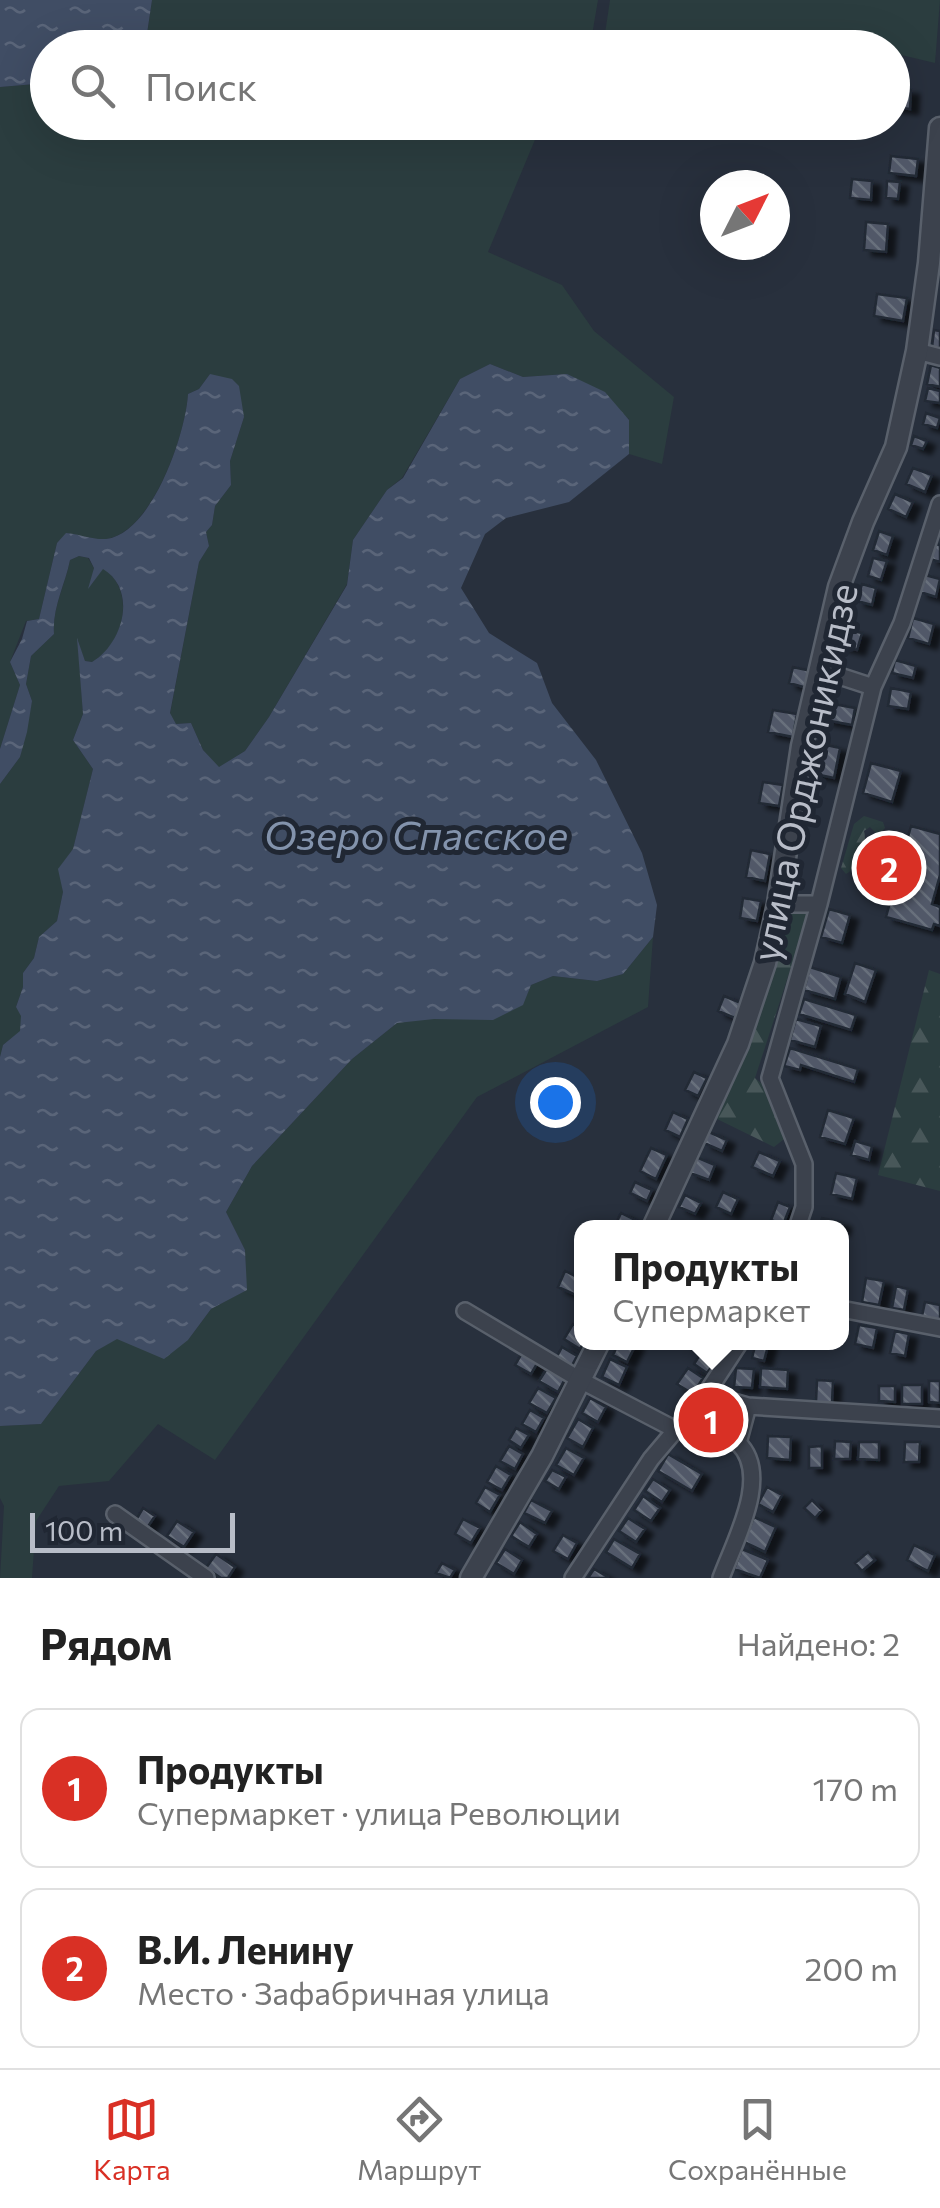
<!DOCTYPE html>
<html lang="ru">
<head>
<meta charset="utf-8">
<style>
  body { margin:0; font-family:Commissioner,sans-serif; background:#f2f2f2; color:#222 }
  .compass { position:absolute; left:700px; top:170px; width:90px; height:90px; border-radius:50%; background:#fff; box-shadow:0 10px 40px #0002; rotate:48deg }
  .scale { position:absolute; left:30px; bottom:25px; width:205px; box-sizing:border-box; padding-left:10px; border:5px solid #b8bdc8; border-top:0; font-size:28px; line-height:35px; white-space:nowrap; color:#b8bdc8; -webkit-text-stroke:8px #202733; paint-order:stroke }
  .you { position:absolute; left:555px; top:1102px; width:35px; height:35px; margin:-25px; border:8px solid #fff; border-radius:50%; background:#1a73e8; box-shadow:0 0 0 15px #1a73e833 }
  .badge { display:grid; place-items:center; width:65px; height:65px; border-radius:50%; background:#d93025; color:#fff; font-size:32px; font-weight:700 }
  .pin { position:absolute; translate:-50% -50%; border:5px solid #fff; box-shadow:0 2px 10px #0006 }
  .popup { position:absolute; left:574px; top:1220px; width:275px; height:130px; box-sizing:border-box; display:grid; place-content:center; border-radius:20px; background:#fff; filter:drop-shadow(0 2px 8px #0005); font-size:32px; white-space:nowrap; color:#767676 }
  .popup b { font-size:38px; color:#222 }
  .popup::after { content:''; position:absolute; left:50%; top:100%; margin-left:-20px; border:20px solid transparent; border-top-color:#fff }
  .list { margin:0; padding:0; list-style:none }
  h2 { display:flex; justify-content:space-between; align-items:center; height:130px; margin:0; padding:0 40px; font-size:42px }
  h2 small { font-size:32px; font-weight:400; color:#767676 }
  .list li { display:grid; grid-template-columns:65px 1fr auto; gap:30px; align-items:center; box-sizing:border-box; height:160px; margin:0 20px 20px; padding:0 20px; border:2px solid #e0e0e0; border-radius:20px }
  .list b { display:block; font-size:38px; white-space:nowrap }
  .list p { margin:0; font-size:32px; white-space:nowrap; color:#767676 }
  .list em { font-size:32px; font-style:normal; color:#767676 }
  .icon { flex:none; width:55px; height:55px; fill:none; stroke:currentColor; stroke-width:2; stroke-linecap:round; stroke-linejoin:round }
  .map { position:relative; flex:none; width:940px; height:1578px; overflow:hidden }
  .search { position:absolute; background:#fff; box-shadow:0 10px 40px #0002; left:30px; right:30px; top:30px; height:110px; display:flex; align-items:center; gap:25px; box-sizing:border-box; padding:0 35px; border-radius:55px; color:#767676; font-size:38px }
  .sheet { height:490px; background:#fff }
  nav { display:flex; justify-content:space-around; align-items:center; box-sizing:border-box; height:140px; border-top:2px solid #e0e0e0; background:#fff; font-size:28px; color:#767676 }
  nav a { display:grid; justify-items:center; gap:5px }
  nav .on { color:#d93025 }
  .map>svg:first-child { display:block }
  .green { fill:#2b3d3f }
  .forest { fill:url(#forest-firs) }
  .water { fill:url(#water-ripples) }
  .building { fill:url(#building-back-hatch); stroke:#222935; stroke-width:2.5; filter:url(#shadow) }
  .lines { fill:none; stroke-linecap:round; stroke-linejoin:round }
  .minor-casing { stroke:#59606b; stroke-width:20 }
  .tertiary-casing { stroke:#59606b; stroke-width:25 }
  .minor { stroke:#3c424d; stroke-width:15 }
  .tertiary { stroke:#3c424d; stroke-width:20 }
  .labels { text-anchor:middle; dominant-baseline:central; stroke-width:10; stroke-linejoin:round; paint-order:stroke }
  .street-label { font-size:38px; fill:#b8bdc8; stroke:#202733 }
  .water-label { font-size:40px; font-style:italic; fill:#8393ac; stroke:#202733 }
</style>
</head>
<body>
<div class="map">
<svg width="940" height="1578" viewBox="0 0 940 1578">
  <defs>
    <pattern id="forest-firs" width="22" height="20" patternUnits="userSpaceOnUse" patternTransform="scale(2.5)"><rect width="22" height="20" fill="#2b3d3f"/><path d="M5 1l3.5 6h-7zM16 11l3.5 6h-7z" fill="#485759"/></pattern>
    <pattern id="water-ripples" width="26" height="14" patternUnits="userSpaceOnUse" patternTransform="scale(2.5)"><rect width="26" height="14" fill="#404d64"/><path d="M2 4q2-2 4 0t4 0M15 11q2-2 4 0t4 0" fill="none" stroke="#5a6579"/></pattern>
    <pattern id="building-back-hatch" width="6" height="6" patternUnits="userSpaceOnUse" patternTransform="scale(2.5)"><rect width="6" height="6" fill="#515968"/><path d="M-1 5l2 2M0 0l6 6M5-1l2 2" fill="none" stroke="#686f7c"/></pattern>
    <filter id="shadow"><feDropShadow dx="8" dy="5" stdDeviation="2.5" flood-color="#0009"/></filter>
  </defs>
  <rect width="100%" height="100%" fill="#28303d"/>
  <path class="green" d="M152,0H598L590,47L145,48Z
    M610,0H940L935,63L893,53L892,48L871,47L803,31L798,47H603Z
    M47,83L48,122L542,123L488,252L562,285L594,331L674,397L662,464L629,454V419L567,374L523,377L490,364L460,379L402,478L387,490L353,540L347,584L269,717L245,751L218,768L203,750L191,723L176,724L170,714L199,562L209,546L206,532L212,525L215,506L231,485L230,461L244,417L210,374L199,389L188,394C186,433 152,533 106,539C94,540 78,535 67,533L57,543L39,619L26,621L10,662L20,685L0,749V87Z
    M79,556L88,558L94,568L91,585L103,568C137,591 124,644 92,662L85,661L78,644L83,714L73,740L93,769L73,849L59,869L63,892L57,921L39,937L34,958L23,973V987L16,1007L22,1016L20,1032L3,1045L0,1057V784L20,757L32,701L26,684L31,656L54,634C52,608 65,586 70,560Z
    M653,937L648,1007L477,1097L215,1460L158,1424L109,1481L59,1486L36,1521L32,1578H0L4,1506L0,1498V1426L41,1424L96,1351L117,1338L188,1340L211,1309L246,1290L245,1250L226,1212L252,1166L352,1059L397,1023L522,1005L531,985L553,976L597,981L623,974Z"/>
  <path class="forest" d="M864,816L883,822L885,828L878,835L870,827L864,831C868,845 858,867 846,874L841,868L854,824Z
    M809,912L755,1078L767,1088L788,1136L774,1147L715,1118L743,1055L785,914Z
    M929,970L940,974V1191L878,1175Z"/>
  <path class="water" d="M0,0H152L145,47L48,48L47,83L0,87Z
    M490,364L523,377L567,374L605,392L629,420V454L569,502L506,518L485,534L461,588L489,633L537,663L552,703L596,760L642,853L657,905L653,937L623,974L597,981L553,976L531,985L523,1005L493,1020L434,1019L397,1023L352,1059L252,1166L226,1212L245,1250L247,1290L211,1309L188,1340L164,1359L117,1339L96,1351L41,1424L0,1426V1057L3,1045L20,1031L21,1016L16,1007L23,987V973L34,958L39,937L57,921L63,892L58,869L73,849L93,769L73,740L83,714L77,638L85,661L92,662C123,644 138,590 103,569L88,589L94,568L89,558L79,556L70,560C65,585 52,608 54,634L31,656L26,684L32,701L27,732L20,757L0,784V749L20,685L10,662L22,639L27,621L39,619L57,543L66,533C78,534 94,540 106,539C152,534 186,433 188,394L199,389L210,374L232,379L239,386L244,417L230,461L231,485L215,506L212,525L206,532L209,546L199,562L170,713L176,724L191,723L203,750L219,767L245,751L269,717L347,585L353,540L387,490L403,478L460,379Z"/>
  <path class="building" d="M895,89L911,90L910,109L893,107Z
    M891,156L918,159L916,176L889,173Z
    M852,179L872,181L871,200L850,198Z
    M887,181L900,182L898,199L886,198Z
    M866,222L888,224L886,252L864,250Z
    M877,294L907,298L903,321L874,316Z
    M934,330L940,331V348L932,347Z
    M931,365L940,368V387L927,384Z
    M928,388L940,391V403L925,401Z
    M926,413L940,418L937,428L923,424Z
    M914,436L927,441L923,449L911,445Z
    M913,468L932,475L925,492L906,484Z
    M895,494L913,502L906,517L888,509Z
    M879,531L893,536L887,555L873,550Z
    M935,544L940,545V562L930,559Z
    M873,558L887,561L881,580L868,576Z
    M925,575L940,579L936,597L920,592Z
    M862,584L876,588L872,605L857,601Z
    M913,618L934,624L929,644L908,638Z
    M845,629L862,633L857,650L841,646Z
    M895,660L916,666L913,678L892,673Z
    M793,667L811,671L807,688L789,683Z
    M891,688L911,692L908,709L888,706Z
    M828,703L855,708L852,725L825,720Z
    M773,710L797,714L793,737L768,732Z
    M817,743L840,748L834,778L810,773Z
    M871,763L901,771L892,802L863,793Z
    M763,782L783,785L779,806L759,803Z
    M911,826L940,834V875L932,904L940,907V926L934,924L932,930L886,917Z
    M751,850L770,854L765,881L746,877Z
    M743,898L761,901L757,921L740,918Z
    M829,909L850,915L842,943L821,937Z
    M855,963L876,970L865,1002L845,994Z
    M810,967L841,977L835,999L804,990Z
    M724,996L741,1003L735,1018L718,1011Z
    M804,999L856,1015L851,1030L799,1014Z
    M796,1019L821,1026L815,1047L790,1040Z
    M790,1048L858,1069L854,1082L801,1065L800,1070L784,1066Z
    M694,1072L707,1078L698,1096L685,1090Z
    M828,1110L854,1118L845,1144L820,1137Z
    M673,1112L688,1119L680,1137L665,1130Z
    M709,1132L727,1140L722,1151L704,1143Z
    M855,1141L872,1146L869,1160L851,1155Z
    M651,1148L667,1155L656,1179L640,1171Z
    M759,1152L780,1161L773,1176L752,1167Z
    M696,1157L715,1165L709,1180L690,1173Z
    M836,1173L857,1178L852,1199L831,1194Z
    M635,1182L652,1190L647,1201L630,1193Z
    M723,1192L738,1199L731,1214L716,1207Z
    M685,1195L701,1203L695,1214L679,1207Z
    M778,1202L790,1207L783,1225L771,1220Z
    M621,1213L637,1221L634,1228H614Z
    M822,1218L843,1223L841,1232V1228H820Z
    M565,1271L581,1279L578,1296L558,1287Z
    M866,1278L884,1281L879,1305L862,1302Z
    M896,1286L908,1289L904,1310L892,1308Z
    M925,1302L940,1305V1320L922,1316Z
    M573,1324L581,1329V1342H584L580,1349L564,1339Z
    M859,1325L877,1328L873,1348L855,1344Z
    M895,1331L909,1334L905,1356L890,1353Z
    M619,1342L636,1344L627,1362L613,1355Z
    M706,1342H722L715,1354L704,1347Z
    M756,1342H769L764,1361L752,1358Z
    M562,1347L577,1356L569,1371L554,1362Z
    M703,1350L717,1359L707,1373L694,1364Z
    M522,1353L538,1362L531,1374L515,1365Z
    M610,1359L627,1367L619,1385L602,1377Z
    M548,1367L566,1377L558,1392L539,1381Z
    M688,1368L703,1378L693,1394L677,1384Z
    M736,1368L754,1369L752,1388L734,1387Z
    M761,1368L788,1370L787,1389L760,1387Z
    M817,1380L833,1381L832,1403L816,1402Z
    M929,1381H940V1403L929,1402Z
    M902,1385H922V1404H902Z
    M879,1386H895V1402L879,1401Z
    M538,1388L556,1398L547,1413L529,1403Z
    M590,1398L606,1407L598,1422L582,1413Z
    M709,1408L734,1415L729,1436L704,1429Z
    M530,1410L544,1418L536,1432L522,1424Z
    M578,1419L593,1428L583,1447L567,1438Z
    M516,1428L529,1435L521,1448L509,1440Z
    M768,1436L791,1437L790,1460L767,1458Z
    M835,1441L851,1442L850,1459H834Z
    M859,1442H879V1460L858,1459Z
    M905,1442H920L919,1462H904Z
    M509,1446L523,1454L515,1469L500,1461Z
    M822,1446V1468H809V1447Z
    M566,1448L584,1458L574,1475L556,1465Z
    M668,1454L702,1474L692,1491L658,1471Z
    M496,1466L511,1475L502,1490L487,1482Z
    M552,1470L566,1477L559,1489L545,1481Z
    M653,1479L670,1490L662,1502L645,1491Z
    M485,1487L500,1495L490,1512L476,1503Z
    M767,1487L782,1495L773,1512L758,1504Z
    M643,1496L660,1508L651,1521L634,1510Z
    M531,1500L552,1511L545,1523L524,1513Z
    M812,1500L822,1510L815,1518L804,1508Z
    M143,1508L155,1516L147,1528L136,1520Z
    M754,1517L776,1527L765,1552L744,1542Z
    M628,1518L645,1529L636,1542L619,1531Z
    M463,1519L480,1528L471,1543L455,1534Z
    M177,1521L194,1532L184,1547L167,1536Z
    M520,1522L537,1534L529,1547L511,1536Z
    M563,1535L577,1543L568,1559L553,1551Z
    M614,1539L640,1554L632,1568L606,1552Z
    M914,1545L935,1555L928,1571L907,1560Z
    M505,1549L522,1560L514,1574L496,1563Z
    M742,1549L768,1560L760,1578L734,1569Z
    M868,1552L875,1560L862,1571L855,1563Z
    M216,1554L235,1567L228,1578H221L206,1568Z
    M442,1563L455,1570L450,1578L436,1573Z
    M594,1569L608,1577V1578H588Z"/>
  <g class="lines">
    <defs>
      <path id="minor" d="M917,351L940,357
        M821,670L873,687
        M778,904H819
        M797,1228L804,1207V1164L770,1078L819,904L873,687L902,623L940,504
        M841,1309L940,1328
        M465,1311L582,1381L676,1430L738,1443
        M706,1394L748,1406L940,1418
        M115,1514L206,1578
        M573,1578L651,1459L706,1394L740,1342
        M721,1578C734,1542 772,1475 738,1443L748,1406"/>
      <path id="tertiary" d="M653,1228L738,1044L765,963L778,904L802,746L839,587L863,522L896,447L917,351L929,263L940,128
        M471,1578L542,1456L599,1342"/>
    </defs>
    <use href="#minor" class="minor-casing"/>
    <use href="#tertiary" class="tertiary-casing"/>
    <use href="#minor" class="minor"/>
    <use href="#tertiary" class="tertiary"/>
  </g>
  <g class="labels">
    <g class="street-label">
      <text transform="translate(803 772) rotate(-78)">улица Орджоникидзе</text>
    </g>
    <g class="water-label">
      <text x="416" y="833">Озеро Спасское</text>
    </g>
  </g>
</svg>
<svg class="compass" viewBox="-18 -18 36 36"><path d="M0-13l5 13h-10z" fill="#e53935"/><path d="M0 13l5-13h-10z" fill="#767676"/></svg>
<div class="scale">100 m</div>
<div class="you"></div>
<div class="pin badge" style="left:711px;top:1420px">1</div>
<div class="popup"><b>Продукты</b>Супермаркет</div>
<div class="pin badge" style="left:889px;top:868px">2</div>
<div class="search"><svg class="icon" aria-label="search" viewBox="0 0 24 24"><circle cx="10" cy="10" r="6"/><path d="M15 15l6 6"/></svg>Поиск</div>
</div>
<section class="sheet">
<h2>Рядом<small>Найдено: 2</small></h2>
<ul class="list">
<li><span class="badge">1</span><div><b>Продукты</b><p>Супермаркет · улица Революции</p></div><em>170 m</em></li>
<li><span class="badge">2</span><div><b>В.И. Ленину</b><p>Место · Зафабричная улица</p></div><em>200 m</em></li>
</ul>
</section>
<nav>
<a class="on"><svg class="icon" aria-label="map" viewBox="0 0 24 24"><path d="M3 6l6-2 6 2 6-2v14l-6 2-6-2-6 2zM9 4v14M15 6v14"/></svg>Карта</a>
<a><svg class="icon" aria-label="directions" viewBox="0 0 24 24"><path d="M12 3l9 9-9 9-9-9zM9 14v-3h6M13 9l2 2-2 2"/></svg>Маршрут</a>
<a><svg class="icon" aria-label="saved" viewBox="0 0 24 24"><path d="M7 4h10v16l-5-4-5 4z"/></svg>Сохранённые</a>
</nav>
</body>
</html>
